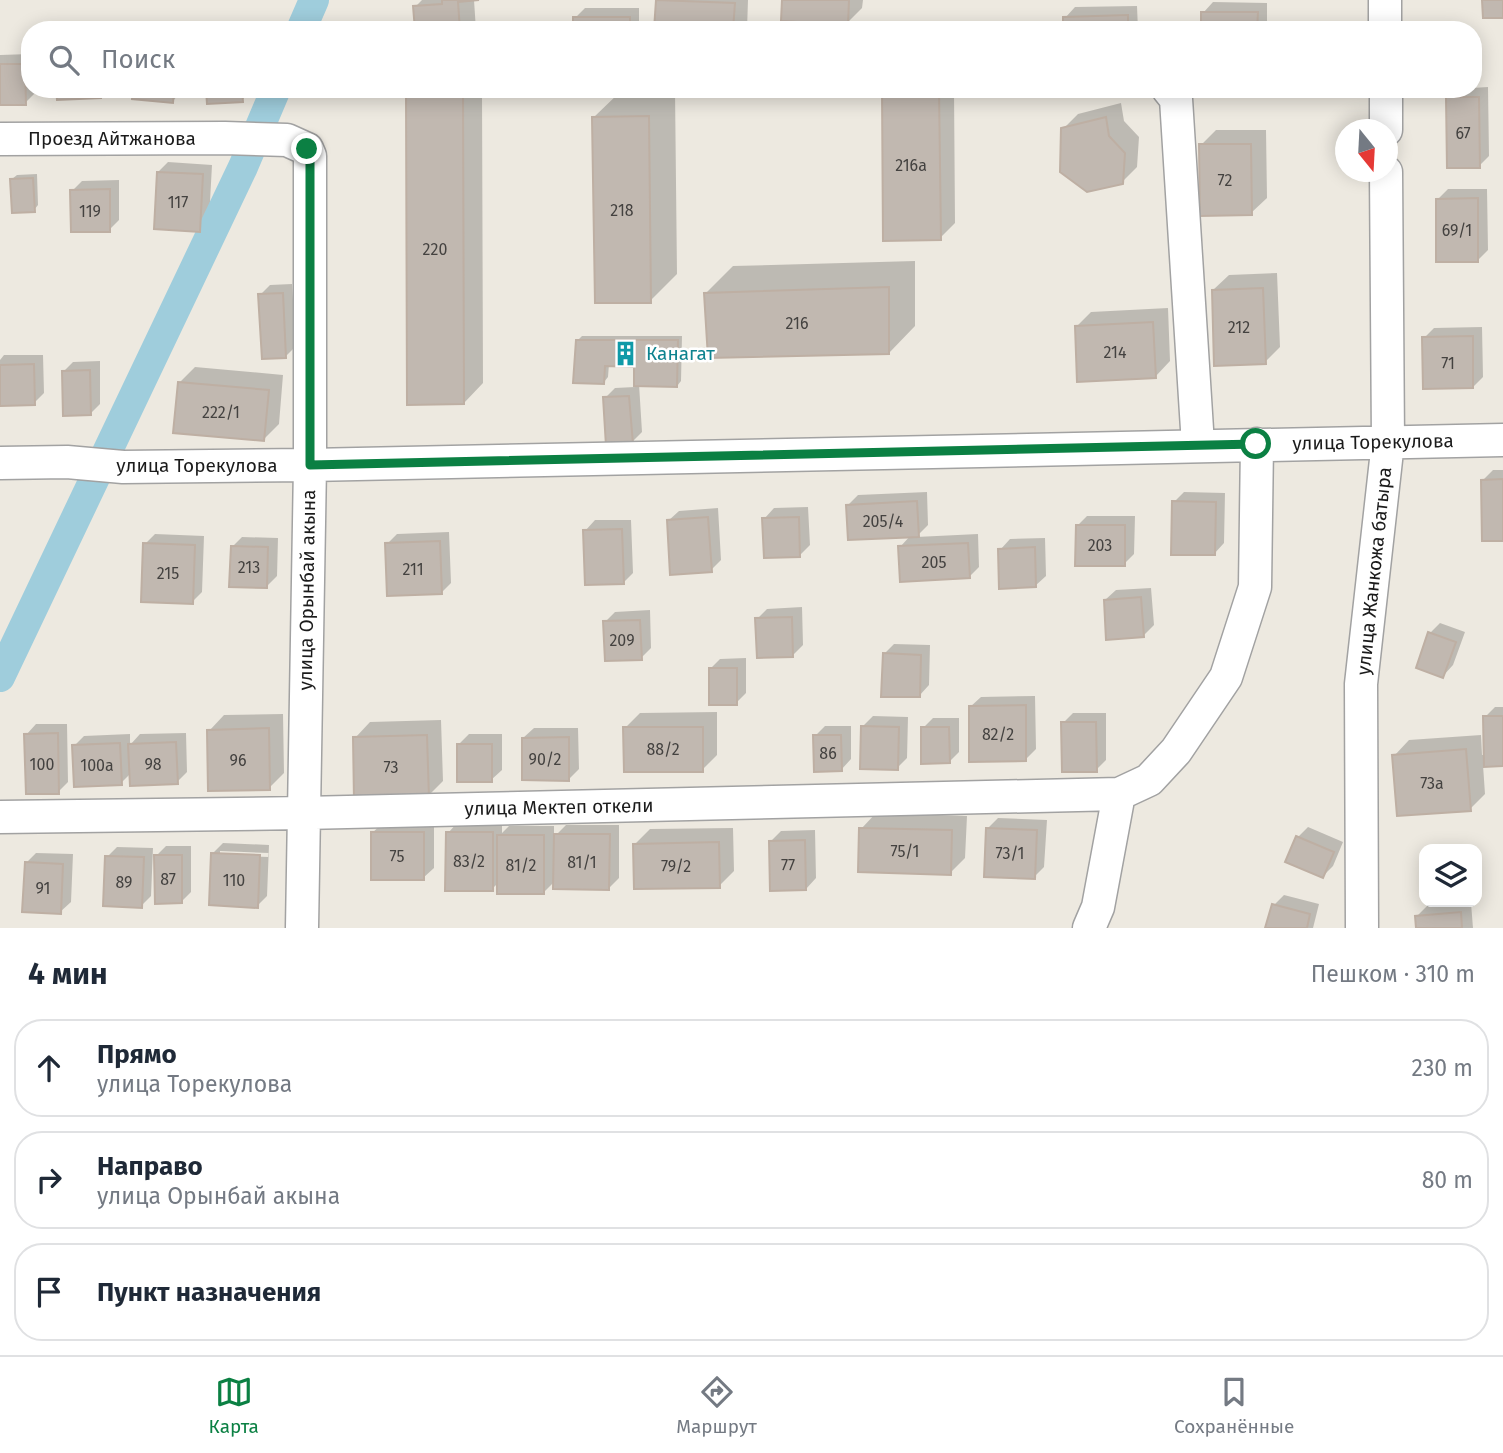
<!DOCTYPE html>
<html lang="ru">
<head>
<meta charset="utf-8">
<style>
  body { margin:0; font-family:"Fira Sans",sans-serif; background:#f2f2f3; color:#1f2937 }
  .controls { position:absolute; right:21px; bottom:21px; display:grid; overflow:hidden; border-radius:14px; box-shadow:0 4px 18px #0003 }
  .controls button { width:63px; height:63px; display:grid; place-items:center; padding:0; border:0; border-bottom:2px solid #e0e1e3; background:#fff; color:#1f2937; font:35px sans-serif }
  .compass { position:absolute; left:1335px; top:119px; width:63px; height:63px; border-radius:50%; background:#fff; box-shadow:0 4px 18px #0003; rotate:162deg }
  .stop { position:absolute; width:21px; height:21px; margin:-16px; border:5px solid #0b8043; border-radius:50%; background:#fff }
  .stop.end { background:#0b8043; border-color:#fff; box-shadow:0 2px 7px #0008 }
  .list { margin:0; padding:0; list-style:none }
  h2 { display:flex; justify-content:space-between; align-items:center; height:91px; margin:0; padding:0 28px; font-size:30px }
  h2 small { font-size:23px; font-weight:400; color:#747a83 }
  .list li { display:grid; grid-template-columns:46px 1fr auto; gap:21px; align-items:center; box-sizing:border-box; height:98px; margin:0 14px 14px; padding:0 14px; border:2px solid #e0e1e3; border-radius:28px }
  .list b { display:block; font-size:26px; white-space:nowrap }
  .list p { margin:0; font-size:23px; white-space:nowrap; color:#747a83 }
  .list em { font-size:23px; font-style:normal; color:#747a83 }
  .icon { flex:none; width:38px; height:38px; fill:none; stroke:currentColor; stroke-width:2; stroke-linecap:round; stroke-linejoin:round }
  .map { position:relative; flex:none; width:1503px; height:928px; overflow:hidden }
  .search { position:absolute; background:#fff; box-shadow:0 4px 18px #0003; left:21px; right:21px; top:21px; height:77px; display:flex; align-items:center; gap:18px; box-sizing:border-box; padding:0 24px; border-radius:28px; color:#747a83; font-size:26px }
  .sheet { height:427px; background:#fff }
  nav { display:flex; justify-content:space-around; align-items:center; box-sizing:border-box; height:98px; border-top:2px solid #e0e1e3; background:#fff; font-size:19px; color:#747a83 }
  nav a { display:grid; justify-items:center; gap:4px }
  nav .on { color:#0b8043 }
  .map>svg:first-child { display:block }
  .shadow { fill:#0003; fill-rule:evenodd }
  .lines { fill:none; stroke-linecap:round; stroke-linejoin:round }
  .canal { stroke:#9fcddc; stroke-width:30 }
  .building { fill:#c1b8b0; stroke:#beafa3; stroke-width:2 }
  .street-casing { stroke:#a2a2a2; stroke-width:35 }
  .street { stroke:#fff; stroke-width:32 }
  .route { stroke:#0b8043; stroke-width:9 }
  .labels { text-anchor:middle; dominant-baseline:central; stroke-width:5; stroke-linejoin:round; paint-order:stroke }
  .number-label { font-size:16px; fill:#444240 }
  .street-label { font-size:19px; fill:#1b1b1b; stroke:#fff }
  .culture-label { font-size:19px; fill:#0d838f; stroke:#fff; text-anchor:start }
</style>
</head>
<body>
<div class="map">
<svg width="1503" height="928" viewBox="0 0 1503 928">
  <rect width="100%" height="100%" fill="#ede9e0"/>
  <path class="shadow" d="M422,0H474L476,30H417L415,7Z
    M658,0H748L747,30H656Z
    M784,0H863L862,8L847,23Z
    M1213,2L1267,3V30H1203V13Z
    M1137,6L1138,30H1065V18L1075,7Z
    M585,8H639V30H574L575,18Z
    M30,54V89H35V93L25,103H0V55Z
    M1488,87L1489,156L1479,166L1448,98L1457,89Z
    M135,89H183L173,101Z
    M208,89H252V90L242,100Z
    M412,89H482L483,383L464,403L407,93Z
    M884,89H954L955,223L940,238Z
    M675,90L677,274L650,301L594,117L621,91Z
    M1121,103L1124,121L1139,137L1137,167L1122,182L1063,129L1078,114Z
    M1216,130H1266L1267,198L1251,213L1201,145Z
    M168,162L212,165L209,220L199,230L158,172Z
    M37,174L38,205L34,210L12,179L17,175Z
    M119,180V220L109,230L72,191L82,181Z
    M1448,189H1487L1488,250L1478,260L1438,199Z
    M915,261V326L889,353L706,293L733,266Z
    M1277,273L1280,347L1265,362L1213,290L1229,275Z
    M292,284L296,346L286,356L260,295L270,285Z
    M1168,308L1170,361L1155,377L1076,327L1091,312Z
    M1482,327L1483,377L1473,387L1424,338L1434,328Z
    M582,336H682L681,381L677,386L639,384L642,432L632,442L605,398L615,388L635,387V365L609,364L608,377L604,382L578,340Z
    M4,355H43L44,393L34,403L0,404V360Z
    M100,361V404L90,414L63,372L73,362Z
    M195,367L283,375L279,424L263,440L180,382Z
    M1493,470H1503V539L1483,480Z
    M927,492L928,525L916,537L978,534L979,567L969,577L900,547L911,535L848,505L858,495Z
    M1184,492L1225,493L1224,543L1214,554L1174,502Z
    M808,507L810,545L800,555L764,519L774,508Z
    M718,508L721,560L711,570L668,521L679,511Z
    M1087,516H1135L1134,554L1124,564L1077,526Z
    M595,520H631L633,573L623,583L585,531Z
    M449,532L451,583L441,593L387,544L397,534Z
    M155,534L204,536L202,592L192,602L145,544Z
    M242,537L278,538L277,576L267,586L232,547Z
    M1045,538L1046,576L1035,586L1000,550L1010,539Z
    M1151,588L1154,625L1144,635L1105,600L1116,590Z
    M802,607L803,645L793,655L757,619L767,609Z
    M650,610L651,648L641,658L605,622L615,612Z
    M1440,623L1465,632L1453,665L1443,676L1430,633Z
    M894,644L930,645L929,685L919,696L884,654Z
    M746,658V693L736,703L710,669L720,659Z
    M1035,696L1036,749L1026,759L970,707L981,697Z
    M1495,707H1503V764L1483,765L1485,794L1470,809L1394,756L1409,740L1481,735L1482,755H1485V717Z
    M717,712V755L702,770L625,728L640,713Z
    M1073,713H1106V760L1096,770L1063,723Z
    M283,714L284,773L269,788L209,731L224,715Z
    M873,716L908,717L907,758L897,768L863,726Z
    M933,718H959V752L949,762L923,728Z
    M441,720L443,781L428,796L355,738L370,722Z
    M36,724H67L68,782L58,792L26,735Z
    M825,726H851V759L841,770L815,736Z
    M534,728H578L579,769L569,779L523,738Z
    M186,733L187,772L177,782L131,773L121,783L74,746L84,736L130,734V745L140,734Z
    M469,734H502V770L491,780L459,744Z
    M876,813L967,816L965,858L950,873L861,829Z
    M998,818L1047,820L1044,867L1034,877L988,828Z
    M458,822L502,823V833L509,826H554V837L566,825H619V878L609,888L555,881L544,892L499,882L492,889L448,833Z
    M383,823H434V868L423,878L372,833Z
    M1308,827L1343,842L1333,866L1323,876L1298,837Z
    M733,828L734,871L719,886L635,844L650,829Z
    M815,830L816,878L806,889L771,841L781,831Z
    M223,843L269,845L267,896L257,906L213,853ZM220,851L269,853V857L220,855Z
    M166,846H191V892L181,902L156,856Z
    M117,847L153,848L151,896L141,906L107,857Z
    M36,853L73,854L71,902L60,912L26,863Z
    M1284,895L1319,904L1313,928H1267L1274,905Z
    M1471,903L1473,928H1418L1417,916L1427,906Z"/>
  <g class="lines">
    <path class="canal" d="M301,30L314,0
      M0,677L243,167L276,89"/>
  </g>
  <path class="building" d="M442,0H479L458,2L460,30H415L413,6L442,4Z
    M656,0L735,3L733,30H654Z
    M782,0H849L848,25L781,21Z
    M1482,0H1503V18H1483Z
    M1201,12H1258L1257,30H1201Z
    M1128,15V30H1063V17Z
    M573,17H630V30H573Z
    M0,64H25L26,105H0Z
    M56,89H101V98L57,100Z
    M133,89H174L173,103L132,99Z
    M206,89H242L243,102L207,104Z
    M882,89H939L941,240L883,241Z
    M463,92L464,404L407,405L406,93Z
    M1446,97H1479L1480,168H1447Z
    M649,116L651,303H595L592,117Z
    M1106,117L1109,136L1125,153L1123,184L1087,192L1060,172L1061,128Z
    M1199,144H1251L1252,215L1200,216Z
    M157,172L203,174L200,232L154,229Z
    M33,178L35,212L12,213L10,179Z
    M110,189V232H71L70,190Z
    M1478,198V262H1436V199Z
    M889,287V354L708,358L704,293Z
    M1263,288L1266,364L1214,366L1212,290Z
    M283,293L286,358L262,359L258,294Z
    M1153,322L1156,378L1077,382L1075,326Z
    M1473,336V388L1423,389L1422,337Z
    M576,340H678L677,387L634,386V367L605,366L604,384L573,383Z
    M34,364L35,405L0,406V365Z
    M90,370L91,415L63,416L62,371Z
    M178,382L269,390L264,441L173,433Z
    M629,396L633,444L606,446L603,397Z
    M1503,479V541H1482L1481,480Z
    M917,501L919,537L848,540L846,505Z
    M1172,501L1216,502L1215,555H1171Z
    M708,517L712,572L670,575L667,520Z
    M799,517L800,557L764,558L762,518Z
    M1076,525H1125V566H1075Z
    M622,529L624,584L585,585L583,530Z
    M440,541L442,594L387,596L385,543Z
    M143,543L195,545L193,604L141,602Z
    M968,543L970,578L900,582L898,546Z
    M231,546L268,547L267,588L229,587Z
    M1035,547L1036,587L999,589L998,549Z
    M1141,597L1144,637L1106,640L1104,600Z
    M792,617L793,657L757,658L755,618Z
    M640,620L642,660L605,661L603,621Z
    M1428,632L1456,642L1443,678L1416,668Z
    M883,653L921,655L920,697H881Z
    M709,668H737V705H709Z
    M1026,705V761L969,762V706Z
    M1483,716H1503V766L1484,767Z
    M1061,722H1096L1097,772H1062Z
    M861,726L899,727L898,770L860,769Z
    M623,727H703V772H624Z
    M921,727H949L950,763L921,764Z
    M269,728L270,790L208,791L207,730Z
    M58,733L59,794H26L24,734Z
    M427,735L429,798L354,800L353,737Z
    M813,735H841L842,771L814,772Z
    M569,737V781L522,780V738Z
    M176,742L178,784L130,786L128,744Z
    M120,743L122,785L74,787L72,745Z
    M457,744H492V782H457Z
    M1466,749L1471,811L1397,816L1392,755Z
    M859,828L952,830L951,875L858,872Z
    M986,828L1037,830L1035,879L984,877Z
    M371,832H424V880H371Z
    M446,832H493V891H445Z
    M554,834H610L609,890L553,889Z
    M497,835H544V894H497Z
    M1296,836L1334,852L1323,878L1285,862Z
    M805,840L806,890L770,891L769,841Z
    M719,842L720,888L634,889L633,844Z
    M211,853L260,855L258,908L209,905Z
    M154,855H182V903L155,904Z
    M105,856L144,857L142,908L103,906Z
    M25,862L63,864L61,914L22,912Z
    M1272,904L1310,914L1307,928H1265Z
    M1461,912L1462,928H1416L1415,916Z"/>
  <g class="lines">
    <defs>
      <path id="street" d="M1385,0V30
        M1168,89L1176,99L1198,445
        M1386,89V130
        M0,139L225,138L287,140L307,149L310,156V465L302,928
        M0,463L67,462L123,467L310,465L1503,440
        M0,817L304,813L1119,794
        M1089,928L1098,907L1119,794L1149,780L1176,751L1226,677L1255,587L1257,444
        M1362,928L1361,684L1388,442L1386,172"/>
    </defs>
    <use href="#street" class="street-casing"/>
    <use href="#street" class="street"/>
  </g>
  <g class="lines">
    <path class="route" d="M307,149L310,156V465L1256,444"/>
  </g>
  <defs>
    <symbol id="building-bare" viewBox="-9 -9 18 18"><path d="M-4-6H4V6H1V3H-1V6H-4ZM-2.5-4.3h1.7v1.8h-1.7ZM.8-4.3h1.7v1.8H.8ZM-2.5-1h1.7V.8h-1.7ZM.8-1h1.7V.8H.8Z" fill="#0f9aa8" stroke="#fff" stroke-width="2.5" paint-order="stroke"/></symbol>
  </defs>
  <g fill-rule="evenodd">
    <use href="#building-bare" x="608" y="336" width="35" height="35"/>
  </g>
  <g class="labels">
    <g class="number-label">
      <text x="1463" y="133">67</text>
      <text x="911" y="165">216а</text>
      <text x="1225" y="180">72</text>
      <text x="178" y="202">117</text>
      <text x="622" y="210">218</text>
      <text x="90" y="211">119</text>
      <text x="1457" y="230">69/1</text>
      <text x="435" y="249">220</text>
      <text x="797" y="323">216</text>
      <text x="1239" y="327">212</text>
      <text x="1115" y="352">214</text>
      <text x="1448" y="363">71</text>
      <text x="221" y="412">222/1</text>
      <text x="883" y="521">205/4</text>
      <text x="1100" y="545">203</text>
      <text x="934" y="562">205</text>
      <text x="249" y="567">213</text>
      <text x="413" y="569">211</text>
      <text x="168" y="573">215</text>
      <text x="622" y="640">209</text>
      <text x="998" y="734">82/2</text>
      <text x="663" y="749">88/2</text>
      <text x="828" y="753">86</text>
      <text x="545" y="759">90/2</text>
      <text x="238" y="760">96</text>
      <text x="42" y="764">100</text>
      <text x="153" y="764">98</text>
      <text x="97" y="765">100а</text>
      <text x="391" y="767">73</text>
      <text x="1432" y="783">73а</text>
      <text x="905" y="851">75/1</text>
      <text x="1010" y="853">73/1</text>
      <text x="397" y="856">75</text>
      <text x="469" y="861">83/2</text>
      <text x="582" y="862">81/1</text>
      <text x="521" y="865">81/2</text>
      <text x="788" y="865">77</text>
      <text x="676" y="866">79/2</text>
      <text x="168" y="879">87</text>
      <text x="234" y="880">110</text>
      <text x="124" y="882">89</text>
      <text x="43" y="888">91</text>
    </g>
    <g class="street-label">
      <text x="112" y="138">Проезд Айтжанова</text>
      <text transform="translate(1373 442) rotate(-1)">улица Торекулова</text>
      <text x="197" y="465">улица Торекулова</text>
      <text transform="translate(1374 571) rotate(-84)">улица Жанкожа батыра</text>
      <text transform="translate(307 590) rotate(-89)">улица Орынбай акына</text>
      <text transform="translate(559 807) rotate(-1)">улица Мектеп откели</text>
    </g>
    <g class="culture-label">
      <text x="646" y="353">Канагат</text>
    </g>
  </g>
</svg>
<div class="controls">
<button><svg class="icon" aria-label="layers" viewBox="0 0 24 24"><path d="M12 4l9 5-9 5-9-5zM3 14l9 5 9-5"/></svg></button>
</div>
<svg class="compass" viewBox="-18 -18 36 36"><path d="M0-13l5 13h-10z" fill="#e53935"/><path d="M0 13l5-13h-10z" fill="#747a83"/></svg>
<div class="stop" style="left:1256px;top:444px"></div>
<div class="stop end" style="left:307px;top:149px"></div>
<div class="search"><svg class="icon" aria-label="search" viewBox="0 0 24 24"><circle cx="10" cy="10" r="6"/><path d="M15 15l6 6"/></svg>Поиск</div>
</div>
<section class="sheet">
<h2>4 мин<small>Пешком · 310 m</small></h2>
<ul class="list">
<li><svg class="icon" aria-label="ahead" viewBox="0 0 24 24"><path d="M12 20V5M6 11l6-6 6 6"/></svg><div><b>Прямо</b><p>улица Торекулова</p></div><em>230 m</em></li>
<li><svg class="icon" aria-label="right" viewBox="0 0 24 24"><path d="M7 20v-9h11M14 6l5 5-5 5"/></svg><div><b>Направо</b><p>улица Орынбай акына</p></div><em>80 m</em></li>
<li><svg class="icon" aria-label="arrive" viewBox="0 0 24 24"><path d="M6 21V4h12l-3 4 3 4H6"/></svg><div><b>Пункт назначения</b></div></li>
</ul>
</section>
<nav>
<a class="on"><svg class="icon" aria-label="map" viewBox="0 0 24 24"><path d="M3 6l6-2 6 2 6-2v14l-6 2-6-2-6 2zM9 4v14M15 6v14"/></svg>Карта</a>
<a><svg class="icon" aria-label="directions" viewBox="0 0 24 24"><path d="M12 3l9 9-9 9-9-9zM9 14v-3h6M13 9l2 2-2 2"/></svg>Маршрут</a>
<a><svg class="icon" aria-label="saved" viewBox="0 0 24 24"><path d="M7 4h10v16l-5-4-5 4z"/></svg>Сохранённые</a>
</nav>
</body>
</html>
